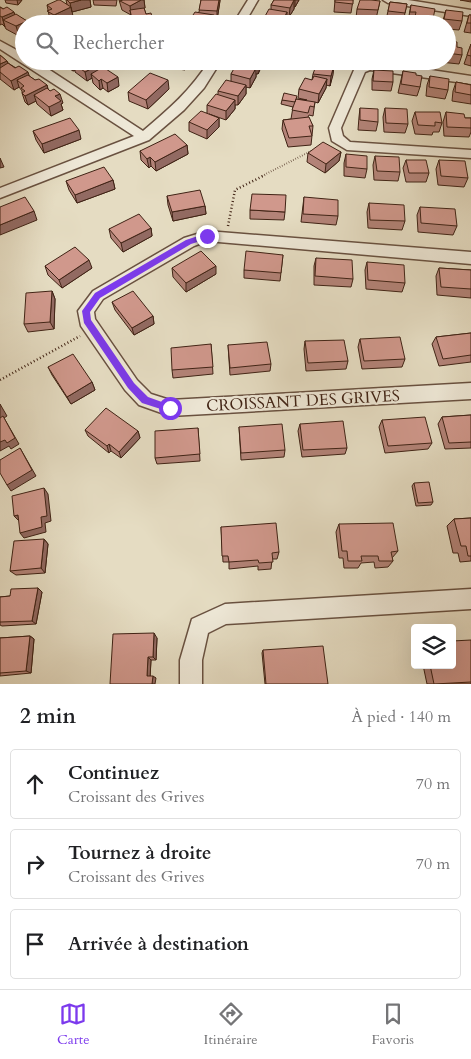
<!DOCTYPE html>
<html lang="fr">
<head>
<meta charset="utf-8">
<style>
  body { margin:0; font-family:Cardo,serif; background:#f2f2f2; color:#202124 }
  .controls { position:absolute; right:15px; bottom:15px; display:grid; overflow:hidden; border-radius:5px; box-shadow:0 5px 20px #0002 }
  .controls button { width:45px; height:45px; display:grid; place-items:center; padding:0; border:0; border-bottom:1px solid #e0e0e0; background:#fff; color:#202124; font:25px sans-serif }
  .stop { position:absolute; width:15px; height:15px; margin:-11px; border:4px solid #7c3aed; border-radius:50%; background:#fff }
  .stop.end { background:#7c3aed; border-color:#fff; box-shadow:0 1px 5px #0008 }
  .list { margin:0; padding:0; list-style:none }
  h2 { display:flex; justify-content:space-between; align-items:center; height:65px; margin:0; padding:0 20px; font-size:21px }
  h2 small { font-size:16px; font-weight:400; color:#757577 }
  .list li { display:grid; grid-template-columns:32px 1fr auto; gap:15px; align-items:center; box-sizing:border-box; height:70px; margin:0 10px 10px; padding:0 10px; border:1px solid #e0e0e0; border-radius:5px }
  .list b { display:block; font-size:19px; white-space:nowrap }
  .list p { margin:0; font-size:16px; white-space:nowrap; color:#757577 }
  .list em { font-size:16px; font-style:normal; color:#757577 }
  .icon { flex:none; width:28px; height:28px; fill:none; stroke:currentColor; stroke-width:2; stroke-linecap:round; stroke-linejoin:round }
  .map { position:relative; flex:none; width:471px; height:684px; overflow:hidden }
  .search { position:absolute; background:#fff; box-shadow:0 5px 20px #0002; left:15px; right:15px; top:15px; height:55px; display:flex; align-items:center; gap:12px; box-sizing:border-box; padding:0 18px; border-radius:28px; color:#757577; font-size:19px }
  .sheet { height:305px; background:#fff }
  nav { display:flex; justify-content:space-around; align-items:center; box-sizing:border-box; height:70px; border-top:1px solid #e0e0e0; background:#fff; font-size:14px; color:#757577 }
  nav a { display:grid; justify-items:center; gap:2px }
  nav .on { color:#7c3aed }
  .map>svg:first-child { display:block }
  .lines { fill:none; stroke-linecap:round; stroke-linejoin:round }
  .minor-casing { stroke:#695140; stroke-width:3 }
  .path-far1 { stroke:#402315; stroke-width:2; stroke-dasharray:0.5 2; stroke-linecap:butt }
  .path { stroke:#402315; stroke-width:2.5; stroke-dasharray:1 2.5; stroke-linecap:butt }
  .minor { fill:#eee8d7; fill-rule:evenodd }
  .wall { fill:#b38378; stroke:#402315 }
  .shaded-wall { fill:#926a62; stroke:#402315 }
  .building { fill:#d0988c; stroke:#402315 }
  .route { fill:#7c3aed }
  .labels { text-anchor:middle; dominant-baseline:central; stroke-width:4.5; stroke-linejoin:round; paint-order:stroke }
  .street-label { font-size:16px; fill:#402315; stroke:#eee8d7 }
</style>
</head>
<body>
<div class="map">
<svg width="471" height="684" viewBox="0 0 471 684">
  <rect width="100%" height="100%" fill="#e5dcc2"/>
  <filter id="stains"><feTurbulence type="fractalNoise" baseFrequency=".004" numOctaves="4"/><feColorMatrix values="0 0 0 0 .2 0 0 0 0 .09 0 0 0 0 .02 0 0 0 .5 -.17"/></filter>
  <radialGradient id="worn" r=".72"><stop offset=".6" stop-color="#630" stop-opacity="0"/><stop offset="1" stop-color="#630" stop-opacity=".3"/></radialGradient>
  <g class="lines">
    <defs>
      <path id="minor" d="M248,0H258L244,24H233Z
        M383,0H408L471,10V16L388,3Z
        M0,41L24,54V61H36L143,131C169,109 191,90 209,61H221L204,88L184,110L149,140L0,198V188L134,136L0,49Z
        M378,62L471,76V84L370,70L365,72L341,128L343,136L350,142L471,150V158L347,150L332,141L329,128L354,70L364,64Z
        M207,231L471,252V264L207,241L194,246L103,299L94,312L95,319L137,380L151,394L170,400L471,383V399L170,416L139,405L125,390L81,326L78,311L93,291L184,238Z
        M471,589V609L226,624L208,633L202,660V684H180V660L192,619L225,604Z"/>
    </defs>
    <use href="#minor" class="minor-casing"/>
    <path class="path-far1" d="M262,176L313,150"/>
    <path class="path" d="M228,226L235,190L265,175
      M0,380L80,336"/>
    <use href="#minor" class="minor"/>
  </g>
  <path class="wall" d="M5,0H22L18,5L6,3Z
    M66,0H90L91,7L72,12L71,11L73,16L57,24H55L50,20L47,5H67Z
    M93,0H117L116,6L94,5Z
    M119,0H144L145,8H144L146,14L152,17V24H132L131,15L122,10Z
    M201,0H220L217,20H214V24H189V21L199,12Z
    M274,0H299L295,7H294V9L289,17H287V21L285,24H263L264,18L271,9V5Z
    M335,0H353L351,13L334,12Z
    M460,0H471V2Z
    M380,1L376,19L356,18L357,9Z
    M390,2L407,4L403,22L386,20Z
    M411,5L433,19L432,24H414V22L408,21Z
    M0,7L27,21L28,24H24V39L22,34L19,36L6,29L5,27L2,24L0,25Z
    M446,10L462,21L459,30L447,29V24H442Z
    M469,15H471V33L464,32Z
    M447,41L457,47L462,55L459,64L440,62V61H447Z
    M471,44V66L464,64Z
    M0,55L7,61L8,63L29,76L35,80L47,85L48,89L63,103L61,104L63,110L51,116L37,104L36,101L28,105L25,102L22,93V91L19,87L14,90L0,79Z
    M60,61H92L98,65L99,70L119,86L108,92L103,88L100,90L93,83L92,78L87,81L75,72V70L73,71L61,63Z
    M164,61H188L185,70L164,67Z
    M239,61L263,63L258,74H256V77L250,88L246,87V94L238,105H235V109L226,120L209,114L219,118V127L207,139L189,131V122L207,113V105L218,94V91L231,81V74L239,64Z
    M319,61H341L334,67L330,86L326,85V88L318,103L315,102L313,116L309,115L308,117L313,126L311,145L288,147L282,129L283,120L291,119L293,107L281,104L282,100L297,99L307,100L298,98L299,89L312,80L313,74L325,64Z
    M374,70L393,82L391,91L372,90V79Z
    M403,71L416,75L420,87L417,96L398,93Z
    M430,76L448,90L445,99L426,96L427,85Z
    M456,82L471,85V104L452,101L453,91Z
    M169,89L148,109L129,101L128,92Z
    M360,108L378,122L376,131L358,130L359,117Z
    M385,108L408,124L405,133L384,132L383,117Z
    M415,112L442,123L439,132H433L432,135L415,134L412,121Z
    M446,112L465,118H471V132L469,137L444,136L443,122Z
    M33,131L81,139L44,153L36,140Z
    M187,145L188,154L156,171L151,166L149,168L141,160L140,151Z
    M341,152L339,161L325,173L307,162L308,153Z
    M346,154L367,169L365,178L344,176V163Z
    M375,156L400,172L398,181L374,180L373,165Z
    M406,160L429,173L426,182H406L403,168Z
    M439,160L468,178L464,187L438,185L436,169Z
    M113,180L115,189L77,203L69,190L66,181Z
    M167,196L205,206L206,214L173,221L168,205Z
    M304,197L338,216L336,225L301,222Z
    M369,203L405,221L402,230L368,228L367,212Z
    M420,207L457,226L453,235L418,232L417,215Z
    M250,210L285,212L284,220L250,219Z
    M151,228L152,236L123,252L111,238L109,229Z
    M283,255L280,281L244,278V270Z
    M316,258L353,279L351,287L314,285V266Z
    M367,262L405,283L402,292L366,289L365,270Z
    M45,266L92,268L62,288L48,275Z
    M172,268L216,274L186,292L173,277Z
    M439,268L471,270V298L437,295L436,276Z
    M52,291L55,299L54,329L28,332L24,324Z
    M112,302L153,316L154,324L134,335L115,310Z
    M471,333V362L439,366L432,344L436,337Z
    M360,339L405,359L402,367L362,369L358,347Z
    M305,341L348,361L346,369L306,371L304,349Z
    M211,344L213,374L173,378L172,370Z
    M228,345L271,364L270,371L230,375Z
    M48,367L92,382L95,390L71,404L52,375Z
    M471,415V448L445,449L438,424L442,417Z
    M382,420L432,443L428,449L385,453L379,427Z
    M300,424L347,448L345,454L302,457L298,431Z
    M239,427L285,450L284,457L241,460Z
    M198,428L200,461L157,464L155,458Z
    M85,430L138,431L140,438L121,458L111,451L109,453L88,436Z
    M414,483L433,502L431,505L416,506L412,486Z
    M471,518V561L460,562L458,553H453L447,526L454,519Z
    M339,524L398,551L392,558L393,561L388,567L375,568L374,562L361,563L358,568H344L343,558H339L336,532Z
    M221,527L279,552L277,559H272L271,569L258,570V566L229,569V562H223Z
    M44,539L48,544L45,573L16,575L10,571Z
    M38,588L42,592L36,624L2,626L0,625V597L10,596Z
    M30,636L34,639L31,673L0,676V638Z
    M157,638L156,660H151L150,676L156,678L110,684Z
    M471,640V684H427L423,665H452Z
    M263,650L328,684H265L262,653Z"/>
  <path class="shaded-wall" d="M17,0H22L18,5Z
    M81,0H90L91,7L72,12L70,3Z
    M141,0H144L145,8L131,15L130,10L131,15L130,6Z
    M219,0H220V1L217,20V11Z
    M294,0V9L289,17L290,8Z
    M295,0H299L295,7Z
    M71,7L73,16L56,24L54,15Z
    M14,12L17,21L3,20L5,27L2,17Z
    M287,12V21L285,24H282V22Z
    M214,15V24H208Z
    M27,21L28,24H24V33L20,29L22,34L19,36L16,26Z
    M7,61L10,70L0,72V64Z
    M71,61H84L73,63L75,70L73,71L70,62Z
    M184,61H188L185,70Z
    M260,61H263V63L258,74V65Z
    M335,61H341L334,68Z
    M98,65L100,74H91L92,78L87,81L85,72Z
    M334,65L333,75L330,86L331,76Z
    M256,68V77L250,88V79Z
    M28,72L31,81L17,80L19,87L14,90L11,81Z
    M118,77L119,86L108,92L107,83Z
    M101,79L103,88L100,90L99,81Z
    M327,79L326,88L318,103L319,94Z
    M168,80L169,89L148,109L146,100Z
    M47,85L49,94L34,95L36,101L28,105L25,96Z
    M246,85V94L238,105V96Z
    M60,94L63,103L61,104L63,110L51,116L49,107L55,96Z
    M235,100V109L226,120V111Z
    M219,118V127L207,139V130Z
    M79,130L81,139L44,153L42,144Z
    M187,145L188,154L156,171L155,162Z
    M341,152L339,161L325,173L326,164Z
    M150,157L151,166L149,168L147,159Z
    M0,158L4,167L0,168Z
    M113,180L115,189L77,203L75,195Z
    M205,206L206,214L173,221L172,212Z
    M34,211L37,220L0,235V225Z
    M151,228L152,236L123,252L121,243Z
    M89,260L92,268L62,288L59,280Z
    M216,266V274L186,292V283Z
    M52,291L55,299L54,329L50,322Z
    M153,316L154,324L134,335L132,328Z
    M92,382L95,390L71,404L67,397Z
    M0,404L7,416L4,418L19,444L11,449L9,446L0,451Z
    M138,431L140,438L121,458L119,452Z
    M109,444L111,451L109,453L107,446Z
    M20,448L36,476L11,491L7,485Z
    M44,488L48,494L51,521L45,523L46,532L24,538L20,533L41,517Z
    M18,515L19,521L14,516Z
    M44,539L48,544L45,573L41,568Z
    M38,588L42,592L36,624L32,621Z
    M154,633L157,638L156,660L153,657Z
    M30,636L34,639L31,673L26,671Z
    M148,657L151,660L150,679L147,676Z
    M153,676L156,678L155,684H152Z"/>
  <path class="building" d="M58,0H60L71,7L54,15L47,11L52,9L47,5Z
    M67,0H81L70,3Z
    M123,0H141L130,6L120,1Z
    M201,0H219L217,11L199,10Z
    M274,0H294L290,8L271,5Z
    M335,0H353V4L335,2Z
    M360,0H371L380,1L378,10L357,9Z
    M390,2L407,4L405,13L388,11Z
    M411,5L435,9L433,19L415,17L416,12H410Z
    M0,7L3,9L7,7L14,12L2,17L0,16Z
    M144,8L146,14L151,13L152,17L132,19L130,10Z
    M269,9L287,12L282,22L264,18Z
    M446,10L463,12L462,21L444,19Z
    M195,12L214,15L208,24H202L189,21Z
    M16,14L27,21L16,26L3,20Z
    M469,15H471V23H467Z
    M24,28V34L20,29Z
    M447,41L457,42V47L462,48V55L447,53Z
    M471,44V56L467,55Z
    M0,55L7,61L0,64Z
    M77,61H92L98,65L85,72L73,63Z
    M240,61H260L258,65Z
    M8,63L15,68L19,66L28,72L11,81L0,72V68Z
    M237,63L256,68L250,79L231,74Z
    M317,63L334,65L331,76L313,74Z
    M103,67L118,77L107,83L101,79L99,81L91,74Z
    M374,70L393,71V82L373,81Z
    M403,71L416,73V75L422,76L420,87L401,84Z
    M150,73L168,80L146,100L128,92Z
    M28,75L35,80L39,79L47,85L25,96L22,93L25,91L21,88L24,86L17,80Z
    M314,76L327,79L319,94L299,89L305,78L312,80Z
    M430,76L449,79L448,90L429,87Z
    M226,80L246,85L238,96L218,91Z
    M456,82L471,85V95L455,92Z
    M47,88L50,91L54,89L60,94L55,96L61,101L49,107L34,95Z
    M284,93L297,96L295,102L282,100Z
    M216,94L235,100L226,111L207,105Z
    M296,99L315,102L314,107L310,106L308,113L292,110Z
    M360,108L378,109V122L360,120Z
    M385,108L407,109L408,124L386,123Z
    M201,111L219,118L207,130L189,122Z
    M415,112H440L442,123L435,122V126L418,125Z
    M446,112L464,114L465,118H471V128L447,127Z
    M309,117L313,126H309L312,136L289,138L283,120Z
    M70,118L79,130L42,144L33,131Z
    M175,134L187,145L155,162L150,157L147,159L140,151Z
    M323,142L341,152L326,164L308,153Z
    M346,154L367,156V169L346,167Z
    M375,156L399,157L400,172L377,171Z
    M406,160H426L429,173H409Z
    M439,160L465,161L468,178L441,176Z
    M104,167L113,180L75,195L66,181Z
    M200,190L205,206L172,212L167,196Z
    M252,194L286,195L285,212L250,210Z
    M25,197L34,211L0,225V207Z
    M304,197L338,200V216L303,214Z
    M369,203L404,205L405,221L370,220Z
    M420,207L455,209L457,226L421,223Z
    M139,214L151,228L121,243L109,229Z
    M75,247L89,260L59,280L45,266Z
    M201,251L216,266L186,283L172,268Z
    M246,251L283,255L281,273L244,270Z
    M316,258L352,260L353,279L315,276Z
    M367,262L404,265L405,283L368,280Z
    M439,268L471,270V289L441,287Z
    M52,291L50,322L24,324L26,293Z
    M133,291L153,316L132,328L112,302Z
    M471,333V355L443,359L436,337Z
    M400,337L405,359L364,361L360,339Z
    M344,340L348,361L308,363L305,341Z
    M267,342L271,364L230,368L228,345Z
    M211,344L213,367L172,370L171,348Z
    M73,354L92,382L67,397L48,367Z
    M106,408L138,431L119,452L109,444L107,446L85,430Z
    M471,415V442L449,443L442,417Z
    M3,416L15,438L7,443L5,440L0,442V418Z
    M425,417L432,443L388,446L382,420Z
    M343,421L347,448L303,450L300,424Z
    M282,424L285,450L241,453L239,427Z
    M198,428L200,454L155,458V431Z
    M20,448L32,470L7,485L0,473V460Z
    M429,482L433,502L418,503L414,483Z
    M44,488L47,516L41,517L42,527L20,533L18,515L14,516L12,496Z
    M471,518V556H468L466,546H461L454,519Z
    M276,523L279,552L272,553L273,562L259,563L258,560L229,562L228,556H222L221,527Z
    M393,523L398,551L391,552L393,561H379L378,556H361L362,561H348L347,551H342L339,524Z
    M44,539L41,568L10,571L14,541Z
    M38,588L32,621L0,622V597L10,596L11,589Z
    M154,633L153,657H148L147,676H153L152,684H110L113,634Z
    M30,636L26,671L0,673V638Z
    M471,640V682L434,684L430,665H452V641Z
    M323,646L328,684H266L263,650Z"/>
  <path class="route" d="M207,233L210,234V238L191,244L100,298L90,312L91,320L134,383L148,397L173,406V411L170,412L142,403L128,388L84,323L82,311L95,293L186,240Z"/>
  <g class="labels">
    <g class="street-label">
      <text transform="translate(303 401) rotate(-3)">CROISSANT DES GRIVES</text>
    </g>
  </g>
  <rect width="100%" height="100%" filter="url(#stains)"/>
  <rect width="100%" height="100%" fill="url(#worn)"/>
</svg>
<div class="controls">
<button><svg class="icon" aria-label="layers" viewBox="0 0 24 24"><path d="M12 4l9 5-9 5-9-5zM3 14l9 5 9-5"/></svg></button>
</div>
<div class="stop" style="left:170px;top:408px"></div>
<div class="stop end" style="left:207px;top:236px"></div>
<div class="search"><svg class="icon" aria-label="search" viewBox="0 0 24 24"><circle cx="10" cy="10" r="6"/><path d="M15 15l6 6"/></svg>Rechercher</div>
</div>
<section class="sheet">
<h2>2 min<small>À pied · 140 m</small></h2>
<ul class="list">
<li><svg class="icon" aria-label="ahead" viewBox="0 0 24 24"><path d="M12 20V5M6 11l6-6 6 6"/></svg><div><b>Continuez</b><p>Croissant des Grives</p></div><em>70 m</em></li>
<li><svg class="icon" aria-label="right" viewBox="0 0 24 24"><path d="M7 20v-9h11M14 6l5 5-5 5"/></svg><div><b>Tournez à droite</b><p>Croissant des Grives</p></div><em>70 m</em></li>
<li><svg class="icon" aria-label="arrive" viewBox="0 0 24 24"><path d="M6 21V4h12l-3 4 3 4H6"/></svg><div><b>Arrivée à destination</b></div></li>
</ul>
</section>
<nav>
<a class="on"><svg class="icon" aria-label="map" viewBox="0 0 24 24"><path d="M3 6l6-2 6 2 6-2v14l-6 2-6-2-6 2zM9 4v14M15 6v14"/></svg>Carte</a>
<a><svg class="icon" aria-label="directions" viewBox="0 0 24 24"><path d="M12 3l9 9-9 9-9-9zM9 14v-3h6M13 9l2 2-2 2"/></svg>Itinéraire</a>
<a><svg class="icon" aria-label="saved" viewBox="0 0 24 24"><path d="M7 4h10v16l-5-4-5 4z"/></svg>Favoris</a>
</nav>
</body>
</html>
